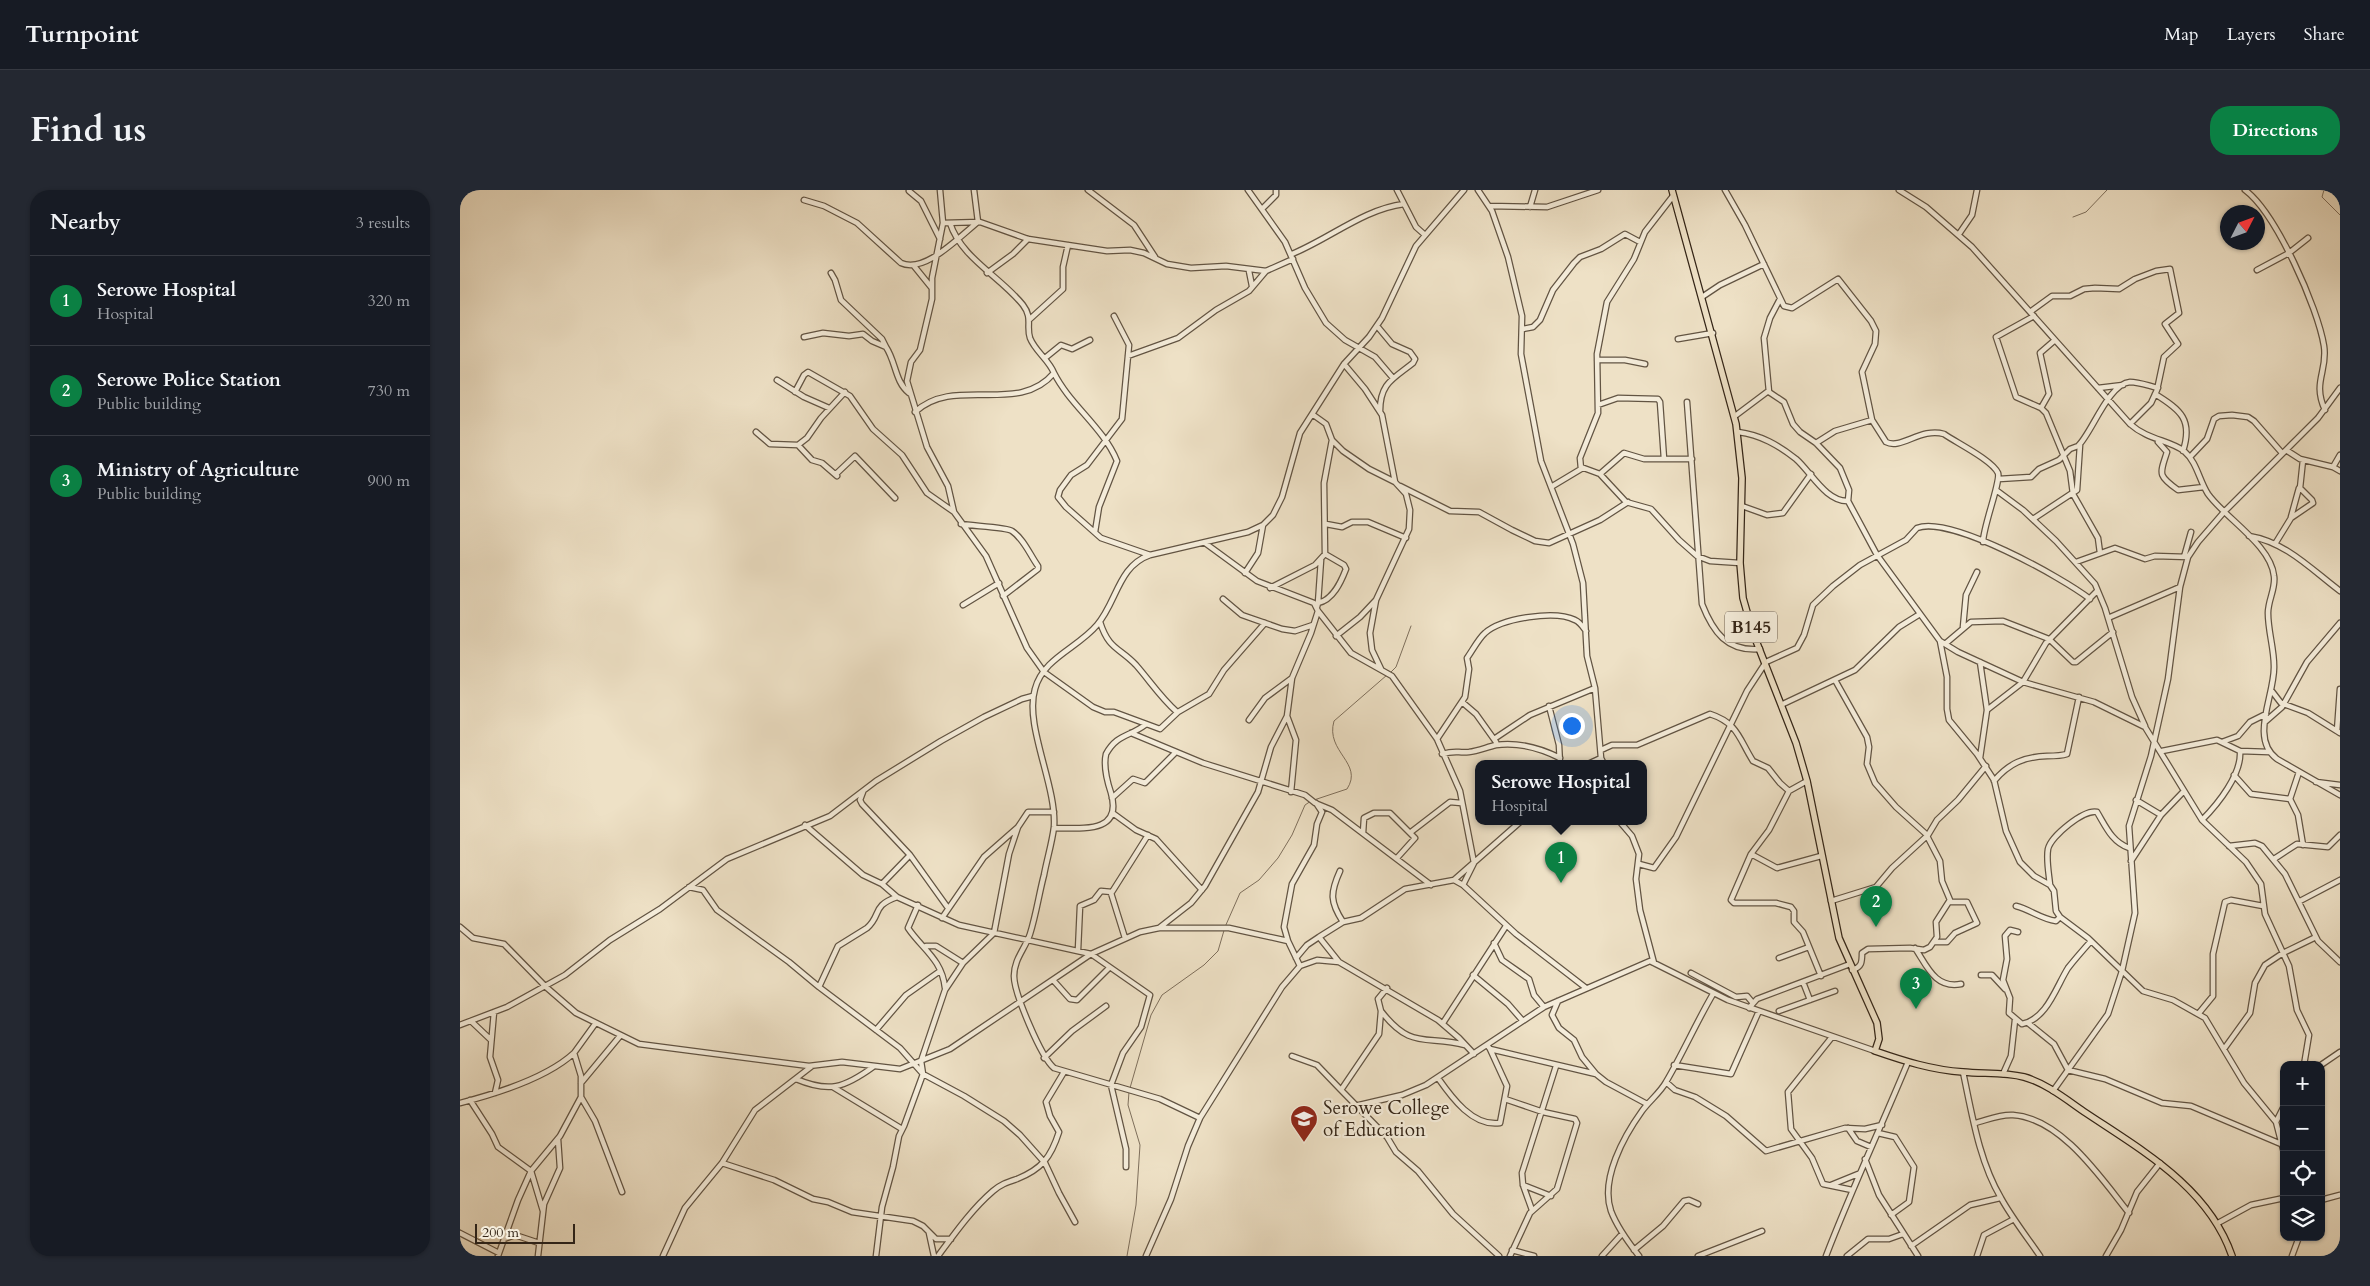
<!DOCTYPE html>
<html lang="en">
<head>
<meta charset="utf-8">
<style>
  body { margin:0; font-family:Cardo,serif; background:#242831; color:#f1f3f6 }
  .controls { position:absolute; right:15px; bottom:15px; display:grid; overflow:hidden; border-radius:10px; box-shadow:0 1px 4px #0004 }
  .controls button { width:45px; height:45px; display:grid; place-items:center; padding:0; border:0; border-bottom:1px solid #363941; background:#171b24; color:#f1f3f6; font:25px sans-serif }
  .compass { position:absolute; left:1760px; top:15px; width:45px; height:45px; border-radius:50%; background:#171b24; box-shadow:0 1px 4px #0004; rotate:48deg }
  .scale { position:absolute; left:15px; bottom:12px; width:100px; box-sizing:border-box; padding-left:5px; border:2px solid #342517; border-top:0; font-size:14px; line-height:18px; white-space:nowrap; color:#342517; -webkit-text-stroke:4px #f4ecda; paint-order:stroke }
  .you { position:absolute; left:1111px; top:535px; width:18px; height:18px; margin:-12px; border:4px solid #fff; border-radius:50%; background:#1a73e8; box-shadow:0 0 0 8px #1a73e833 }
  .badge { display:grid; place-items:center; width:32px; height:32px; border-radius:50%; background:#0b8043; color:#fff; font-size:16px; font-weight:700 }
  .pin { position:absolute; translate:-50% -41px; filter:drop-shadow(0 1px 2px #0008) }
  .pin::after { content:''; position:absolute; top:26px; width:18px; height:15px; background:inherit; clip-path:polygon(0 0,100% 0,50% 100%) }
  .popup { position:absolute; left:1015px; top:570px; width:172px; height:65px; box-sizing:border-box; display:grid; place-content:center; border-radius:10px; background:#171b24; filter:drop-shadow(0 1px 4px #0005); font-size:16px; white-space:nowrap; color:#9ea1a6 }
  .popup b { font-size:19px; color:#f1f3f6 }
  .popup::after { content:''; position:absolute; left:50%; top:100%; margin-left:-10px; border:10px solid transparent; border-top-color:#171b24 }
  .list { margin:0; padding:0; list-style:none }
  h2 { display:flex; justify-content:space-between; align-items:center; height:65px; margin:0; padding:0 20px; font-size:21px }
  h2 small { font-size:16px; font-weight:400; color:#9ea1a6 }
  .list li { display:grid; grid-template-columns:32px 1fr auto; gap:15px; align-items:center; box-sizing:border-box; height:90px; padding:0 20px; border-top:1px solid #363941 }
  .list b { display:block; font-size:19px; white-space:nowrap }
  .list p { margin:0; font-size:16px; white-space:nowrap; color:#9ea1a6 }
  .list em { font-size:16px; font-style:normal; color:#9ea1a6 }
  .icon { flex:none; width:28px; height:28px; fill:none; stroke:currentColor; stroke-width:2; stroke-linecap:round; stroke-linejoin:round }
  .map { position:relative; flex:none; width:1880px; height:1066px; overflow:hidden; border-radius:20px }
  header { display:flex; align-items:center; gap:30px; box-sizing:border-box; height:70px; padding:0 25px; background:#171b24; border-bottom:1px solid #363941 }
  header strong { font-size:24px }
  nav { display:flex; gap:28px; margin-inline-start:auto; font-size:18px }
  .intro { display:flex; align-items:center; justify-content:space-between; box-sizing:border-box; height:120px; padding:0 30px }
  h1 { margin:0; font-size:35px }
  .button { padding:12px 22px; border-radius:20px; background:#0b8043; color:#fff; font-size:18px; font-weight:700 }
  main { display:flex; gap:30px; padding:0 30px }
  aside { flex:1; background:#171b24; border-radius:20px; box-shadow:0 1px 4px #0004 }
  .map>svg:first-child { display:block }
  .lines { fill:none; stroke-linecap:round; stroke-linejoin:round }
  .stream { stroke:#7e6f5c; stroke-width:1 }
  .minor-casing { stroke:#625443; stroke-width:7 }
  .major-casing { stroke:#342517; stroke-width:8 }
  .minor { stroke:#f4ecda; stroke-width:4.5 }
  .major { stroke:#eee1c6; stroke-width:5.5 }
  .labels { text-anchor:middle; dominant-baseline:central; stroke-width:4.5; stroke-linejoin:round; paint-order:stroke }
  .shield { fill:#f4ecda; stroke:#6e6152; stroke-width:1 }
  .shield-label { font-size:18px; font-weight:bold; fill:#342517 }
  .poi-label { font-size:19px; fill:#342517; stroke:#f4ecda; text-anchor:start }
</style>
</head>
<body>
<header>
<strong>Turnpoint</strong>
<nav><a>Map</a><a>Layers</a><a>Share</a></nav>
</header>
<div class="intro"><h1>Find us</h1><a class="button">Directions</a></div>
<main>
<aside>
<h2>Nearby<small>3 results</small></h2>
<ul class="list">
<li><span class="badge">1</span><div><b>Serowe Hospital</b><p>Hospital</p></div><em>320 m</em></li>
<li><span class="badge">2</span><div><b>Serowe Police Station</b><p>Public building</p></div><em>730 m</em></li>
<li><span class="badge">3</span><div><b>Ministry of Agriculture</b><p>Public building</p></div><em>900 m</em></li>
</ul>
</aside>
<div class="map">
<svg width="1880" height="1066" viewBox="0 0 1880 1066">
  <rect width="100%" height="100%" fill="#eee1c6"/>
  <filter id="stains"><feTurbulence type="fractalNoise" baseFrequency=".004" numOctaves="4"/><feColorMatrix values="0 0 0 0 .2 0 0 0 0 .09 0 0 0 0 .02 0 0 0 .5 -.17"/></filter>
  <radialGradient id="worn" r=".72"><stop offset=".6" stop-color="#630" stop-opacity="0"/><stop offset="1" stop-color="#630" stop-opacity=".3"/></radialGradient>
  <g class="lines">
    <path class="stream" d="M1864,0L1862,7L1880,25
      M1613,27L1626,22L1647,0
      M930,483L936,477L951,436
      M854,610L887,599C904,573 865,562 874,531L927,485
      M670,898L691,825L702,805L744,775L758,761L765,737L780,703L799,690L818,668L832,645L845,615L851,611
      M667,1066L676,1015L680,955L668,915L669,902"/>
    <defs>
      <path id="minor" d="M480,0L483,33L472,88V109L460,160L451,172L447,191L467,257L488,296L494,322L526,366L567,458L584,482L633,517L645,522H654L700,539L718,522L749,504L764,480L805,433
        M514,0L518,32
        M628,0L674,35L695,67
        M788,0L825,52L845,98L866,133L885,150L915,167L933,188
        M937,0L956,37L965,45
        M1018,0L1032,21L1048,67L1062,126L1061,164L1081,271L1113,354L1123,393L1127,466L1135,498L1141,568L1144,574
        M1265,0L1285,35L1324,116L1332,118L1378,89L1411,131L1416,141L1415,154L1402,182L1412,230L1426,252C1441,260 1461,237 1484,244C1497,253 1532,270 1538,283C1541,291 1523,337 1523,352
        M1439,0L1466,17L1512,57L1670,234C1688,250 1709,250 1724,261C1737,272 1739,290 1748,304C1765,328 1811,355 1814,386C1816,398 1808,410 1808,423C1808,441 1814,458 1814,476C1815,505 1789,548 1817,569L1880,605
        M1785,0C1816,23 1858,118 1864,156C1868,181 1852,192 1865,220
        M449,1L461,11L480,49
        M344,10L364,16L397,33L441,73C465,84 500,46 518,32
        M1029,16L1087,17L1138,0
        M1070,17L1075,0
        M802,19L816,5V0
        M483,33L520,32L568,49L647,61L670,60L684,63L707,74L731,78L766,76L806,81L833,69
        M1499,44L1512,25L1517,0
        M832,64C869,49 904,19 944,14
        M454,76L471,97
        M1797,80L1829,63L1848,48
        M789,81L792,96
        M371,83L375,90L381,110L422,149L426,157
        M527,83L553,64L568,49
        M1242,107L1260,95L1304,74
        M1570,122L1592,106H1610L1624,99L1635,98L1659,99L1675,89L1696,81L1710,79L1719,123L1705,134L1718,154L1704,167L1697,200L1691,213L1670,234
        M654,126L669,155L662,229L627,275L611,285L600,300L598,307L606,317L641,348L690,365
        M1574,126L1536,147L1556,207L1581,218L1586,223L1610,281L1613,304L1638,348L1640,363
        M570,129L603,99V77L608,55
        M917,136L932,154L950,162L955,169L953,173C933,189 920,193 920,221
        M1063,139L1073,137L1080,130L1093,100L1114,73L1120,67L1141,59L1165,44L1180,52
        M344,147L363,143L389,146L403,144L412,151L426,157C436,172 435,192 449,203
        M1218,149L1253,143
        M668,166L718,148L756,120L789,101L806,81
        M585,168L601,155L612,159L630,150
        M1137,170H1165L1185,174
        M884,174L905,199L922,225L935,292L946,304L950,320L949,339L916,410L910,443L912,460L921,479
        M594,183C610,215 643,237 657,271L639,317L635,342
        M317,190L344,207L369,218
        M1638,198L1663,195
        M335,202L344,185L348,182L390,206L413,239L442,265L467,303L494,322
        M1309,202L1304,148L1310,128L1320,109
        M1695,204C1721,220 1733,230 1723,261
        M1227,212L1242,414C1253,442 1267,462 1300,459
        M1138,215L1158,208L1198,209L1200,212L1204,269
        M1581,218L1589,204L1580,163L1595,150
        M455,222C495,185 558,226 594,183C589,170 575,161 570,148C566,136 573,128 563,115C541,87 501,68 490,33
        M852,224L866,234L872,250L883,261L909,279L935,292
        M1275,226L1307,202H1309L1324,212L1333,234L1340,242L1356,253L1380,278L1389,300L1388,311L1417,365L1480,451L1498,462L1563,492L1634,512L1685,537L1742,630L1786,672L1801,694L1805,724L1829,776L1837,820L1849,845L1844,875
        M296,242L310,254L338,255L347,248L361,228L385,202
        M1278,242C1301,245 1318,255 1336,269C1351,282 1366,312 1388,311
        M1698,252L1707,262C1700,284 1697,285 1718,300L1744,297
        M1356,253L1375,241L1412,230
        M338,255L352,270L362,273L377,286
        M1826,260L1840,269L1873,277L1880,281
        M1730,267L1747,249L1754,229L1759,226L1772,225L1788,227L1794,231L1822,263
        M1121,277L1140,284L1164,263L1184,269H1232
        M1873,277L1880,265
        M376,284L395,266L435,308
        M1140,284L1166,312L1191,319L1219,350L1237,366L1250,371L1280,373
        M1539,289L1571,287L1579,279L1599,270L1610,259L1618,256C1632,243 1648,194 1670,192C1679,192 1689,196 1698,198
        M940,296L990,321L1019,322L1052,340L1075,351L1089,353L1140,330L1168,312
        M1091,297L1121,279L1120,268L1138,223L1137,164L1147,112L1174,69L1185,42L1213,6
        M1536,300L1563,320L1596,351L1635,394L1645,418L1672,507L1685,536
        M1282,316L1307,325L1323,323L1351,284
        M1831,327L1839,298
        M1573,329L1617,300L1620,255
        M501,334C512,336 547,337 552,341C564,349 570,365 578,376V379L543,406
        M866,334L882,337L892,332H908L946,348
        M1789,346C1826,352 1852,380 1880,401
        M745,353L797,391L854,413L858,421L891,463L932,486L977,549L1000,601L1014,673L1003,695
        M1815,354L1831,328L1853,313L1852,310L1840,298L1843,270
        M1724,367L1731,342
        M1616,372L1655,358L1685,369L1695,366L1728,367
        M785,383L798,363L803,335
        M810,398L855,375L865,364
        M763,409L782,425L822,439L835,441L853,435
        M858,413L861,370
        M503,415L539,393
        M857,417L858,413C873,410 881,392 886,379L884,375L865,364L864,293L872,250
        M1648,428L1720,397
        M640,432C649,460 659,457 676,475C690,491 701,508 717,522
        M1503,437L1506,405L1517,382
        M876,446L900,427L916,410
        M1480,451L1487,487V519L1489,530L1517,564L1534,590L1546,641L1560,672L1574,686L1590,695L1594,701L1596,721L1600,727L1628,748L1683,801L1713,810L1745,828L1784,893L1816,932
        M1485,454L1511,432L1543,431L1589,449L1613,472H1616L1653,442
        M1520,472L1527,520L1520,568
        M1375,490L1407,547L1409,557L1407,574L1415,593L1436,617L1466,644L1480,671L1482,691L1490,710L1476,732L1477,747L1470,757L1464,760L1450,758L1408,759L1402,763C1402,772 1402,777 1392,780
        M1811,500L1821,513L1848,523L1880,543
        M1002,512L1016,524L1036,552
        M1323,514L1395,480L1439,437L1460,424
        M1089,516L1099,555L1100,574
        M1527,520L1563,492L1586,453L1637,401
        M827,526L836,550L831,602
        M789,530L805,508L832,488
        M1806,531L1822,517L1847,472L1880,433
        M1877,541L1880,499
        M671,543L743,573L845,605L855,613L872,620L971,695
        M977,549L1005,507L1009,479L1007,468C1012,461 1019,448 1025,443C1042,428 1095,420 1115,430C1120,432 1123,437 1126,441
        M1034,549L1070,525L1135,498
        M1762,552L1778,546L1790,532L1806,524
        M1141,560L1152,555H1177L1250,524C1278,533 1279,549 1293,571L1308,578L1320,593L1329,601
        M1702,561L1757,550L1780,561L1809,562
        M982,564C996,560 997,563 1009,562C1018,561 1027,557 1036,555C1058,552 1080,558 1100,568
        M1128,574L1141,568
        M1839,582L1830,609L1838,625L1843,655
        M1774,585L1791,604L1830,609
        M1347,591L1329,601L1309,640L1291,664L1271,710L1274,713H1316L1331,717L1334,721V732L1343,742L1361,786
        M1534,591C1549,573 1564,567 1587,566C1594,566 1601,566 1607,564L1619,507
        M1856,592L1880,595
        M403,602L400,610L402,614L450,665L488,718
        M652,608L673,589L685,593L716,562
        M1676,610L1701,625
        M654,624L676,640L696,649L742,700
        M1742,630C1758,614 1782,584 1780,561
        M1160,632L1172,646L1179,664L1176,689L1180,720L1194,773
        M345,635L403,685L422,694L437,707L499,735L631,764L690,805L681,837L663,863L651,895L666,959V977
        M594,638C622,638 663,644 651,603C647,591 643,577 646,564C657,544 669,547 685,535
        M951,642L990,612L1001,613
        M903,643L904,628L914,623H930L955,648L937,668
        M1769,656L1795,653L1802,656L1825,684L1858,751L1880,772
        M1291,664L1317,678L1361,666
        M1814,669L1837,654L1868,657L1880,645
        M1671,671L1701,625L1724,601
        M1179,674L1194,678L1216,647L1287,501L1306,472L1337,458L1344,445L1353,415L1373,396L1400,375L1446,350L1457,338C1490,325 1603,388 1630,409
        M880,681C870,703 870,712 883,732
        M994,690L1003,695L1056,744L1126,798
        M422,694L450,665
        M1590,695C1589,684 1586,670 1588,659C1591,646 1624,619 1637,622C1646,637 1652,652 1669,658
        M229,697L243,700L257,720L329,772L359,797L440,858L463,884L504,906L544,931L560,945L585,973L599,1003L615,1032
        M651,703L665,748
        M1371,711L1416,697L1432,678L1468,645L1477,630L1498,610L1526,576
        M1840,711L1880,690
        M458,715L448,738C462,759 482,769 485,798
        M1556,716C1571,720 1581,729 1596,731L1600,727
        M482,728L524,667L557,638
        M0,737L13,748L44,754L86,797L116,823L179,854L349,876L382,872L440,879L490,859L631,764L680,742L699,738H769L828,751L840,776
        M699,738L731,713L745,696L798,602L811,557L827,526L832,488L851,443L858,421
        M1558,742L1550,740L1545,746L1547,769L1543,790L1550,808L1549,823L1562,834C1587,829 1596,797 1608,778C1615,769 1623,760 1631,751
        M828,751L824,737L832,694L854,655L857,634L862,622L856,613
        M1475,752H1487L1495,743L1517,733L1507,712H1490
        M1034,753L1042,770L1069,789L1074,805L1084,817
        M466,756H476L503,773
        M1455,758C1467,776 1475,799 1501,794
        M618,760L620,716L634,710L641,701L652,702L688,645
        M836,768L847,755L859,747
        M1319,768L1349,757
        M879,772L859,747L883,732L901,728L945,699L994,690L1060,632
        M1231,783L1276,807L1287,806L1292,812
        M1013,785L1048,814L1062,830
        M1521,785H1532L1545,799
        M593,790L610,809L617,810L649,778
        M1343,792L1350,810
        M359,797L378,756L407,738C422,725 411,716 437,707
        M927,798L918,809L921,821L919,844L881,900L927,947L936,962L958,981L993,1024L1039,1066
        M1098,811L1092,825L1099,838L1114,850L1122,867L1136,884
        M1289,818L1297,809L1390,774
        M921,821C951,860 965,845 1005,855
        M1319,821L1375,801
        M34,822L30,867L38,890L35,903
        M1739,823L1753,806V764L1765,712L1771,710L1803,716
        M11,831L31,850
        M983,833L1046,736
        M1568,833L1594,854L1608,880L1645,889L1702,913L1731,916L1821,954
        M135,834L114,863L121,886V907L135,931L162,1002
        M0,835L47,817L105,785L150,750L200,719L267,669L370,626L416,591L481,551L524,527L562,509L573,506
        M416,840L446,805L480,781
        M1372,847L1328,902L1331,939L1352,968L1363,994L1392,1000
        M1027,855L1030,859L1136,884L1146,892L1187,914
        M1764,859L1790,823L1795,793L1805,775L1823,763L1856,747
        M832,866L857,875L881,900
        M584,868L612,841L646,816
        M1214,875L1271,884L1299,821
        M1861,875L1880,862
        M1503,882C1512,924 1519,971 1541,1008C1552,1028 1567,1047 1580,1066
        M1543,884L1551,866L1555,830
        M978,888C992,908 1013,937 1040,933L1047,896L1030,859
        M336,889C369,903 384,898 413,877
        M1206,892L1215,900L1235,907L1266,926L1306,961L1385,938L1405,939L1422,935
        M121,893L160,846
        M373,897L442,939
        M1593,901L1648,824L1662,781L1675,723L1669,636L1691,566L1708,489L1720,397L1728,367L1738,352L1764,322L1858,228L1880,198
        M1045,909L1083,922L1115,929L1117,933L1097,999L1070,1023L1050,1066
        M10,910L32,944L38,957L71,981L83,1021
        M0,913C35,904 87,888 114,863
        M895,916L942,905L966,895L1084,817L1190,771L1268,810L1415,861
        M1824,916L1816,932L1824,963
        M740,928L700,909L594,878C581,867 554,803 554,786C554,769 565,759 570,744C576,725 579,704 584,685C587,669 592,653 594,637C597,596 564,535 575,499C583,468 618,458 637,435C657,412 658,376 690,365L788,342L803,335L813,325L822,307L840,243L884,174L909,147L922,128L956,56L1004,0
        M1515,933C1527,930 1540,924 1553,925C1601,928 1641,988 1669,1023
        M1388,938L1397,951L1411,957
        M1418,943L1435,947L1454,977L1449,1012L1431,1025
        M1405,969L1419,1005L1458,1066
        M262,973L314,990L353,1009L368,1012L392,1022L453,1031L463,1036L476,1049H491
        M1063,995L1091,1006
        M1371,995L1398,984
        M1861,1010L1880,1005
        M1072,1020L1063,995L1062,983L1096,876
        M1758,1033L1791,1015L1824,1008
        M0,1043L39,1063
        M469,1043L474,1066
        M44,1049L55,1045L79,1053
        M1451,1056L1510,1015L1540,1008
        M1052,1060L1074,1066
        M1174,1060L1203,1036L1224,1011L1229,1010L1238,1014
        M38,1066L58,1010L71,981L100,946L121,907
        M78,1066L84,1014L100,978L98,949
        M203,1066L225,1018L262,973L295,920L352,876
        M416,1066L422,1017L433,977L439,946L444,936L463,884L461,871L485,800L503,773L534,743L549,664L558,637L568,622H594
        M478,1066C495,1043 512,1019 533,1001C541,994 548,992 557,989C582,979 591,967 599,942L590,926L586,912L604,882
        M686,1066L711,1009L728,956L740,928L822,797L840,776L857,770L879,772L978,830L999,848L1014,864
        M1142,1066L1162,1044
        M1179,1066C1168,1052 1157,1037 1151,1021C1140,989 1164,946 1182,921C1189,911 1200,903 1206,892C1223,863 1236,833 1253,804
        M1238,1066L1302,1041
        M1366,1066C1391,1001 1421,937 1448,872
        M1387,1066L1408,1049H1429L1443,1044
        M1517,1066L1524,1045L1554,1029
        M1646,1066L1661,1040L1677,1002L1700,973
        M1832,1066L1839,1047"/>
      <path id="major" d="M1212,0L1276,234L1282,288L1280,373L1283,408L1293,443L1336,553L1347,591L1379,748L1417,833L1419,849L1415,861C1444,871 1472,880 1503,882C1523,884 1544,882 1564,887C1586,893 1607,910 1626,923C1683,961 1749,998 1772,1066"/>
    </defs>
    <use href="#minor" class="minor-casing"/>
    <use href="#major" class="major-casing"/>
    <use href="#minor" class="minor"/>
    <use href="#major" class="major"/>
  </g>
  <defs>
    <symbol id="university-pin" viewBox="-11 -11 22 30"><path d="M0 17L-7.5 6A9.5 9.5 0 1 1 7.5 6Z" fill="#8f2418" stroke="#f4ecda"/><path d="M0-5L7-2L0 1L-7-2ZM-4 1L0 2.5L4 1V4Q0 6-4 4Z" fill="#fff"/></symbol>
  </defs>
  <g fill-rule="evenodd">
    <use href="#university-pin" x="828" y="913" width="32" height="43"/>
  </g>
  <g class="labels">
    <rect class="shield" x="1265" y="421.5" width="52" height="31" rx="4"/>
    <g class="shield-label">
      <text x="1291" y="437">B145</text>
    </g>
    <g class="poi-label">
      <text x="863" y="918">Serowe College<tspan x="863" dy="22">of Education</tspan></text>
    </g>
  </g>
  <rect width="100%" height="100%" filter="url(#stains)"/>
  <rect width="100%" height="100%" fill="url(#worn)"/>
</svg>
<div class="controls">
<button>+</button>
<button>−</button>
<button><svg class="icon" aria-label="locate" viewBox="0 0 24 24"><circle cx="12" cy="12" r="6"/><path d="M12 2v4M12 18v4M2 12h4M18 12h4"/></svg></button>
<button><svg class="icon" aria-label="layers" viewBox="0 0 24 24"><path d="M12 4l9 5-9 5-9-5zM3 14l9 5 9-5"/></svg></button>
</div>
<svg class="compass" viewBox="-18 -18 36 36"><path d="M0-13l5 13h-10z" fill="#e53935"/><path d="M0 13l5-13h-10z" fill="#9ea1a6"/></svg>
<div class="scale">200 m</div>
<div class="you"></div>
<div class="pin badge" style="left:1101px;top:693px">1</div>
<div class="popup"><b>Serowe Hospital</b>Hospital</div>
<div class="pin badge" style="left:1416px;top:737px">2</div>
<div class="pin badge" style="left:1456px;top:819px">3</div>
</div>
</main>
</body>
</html>
